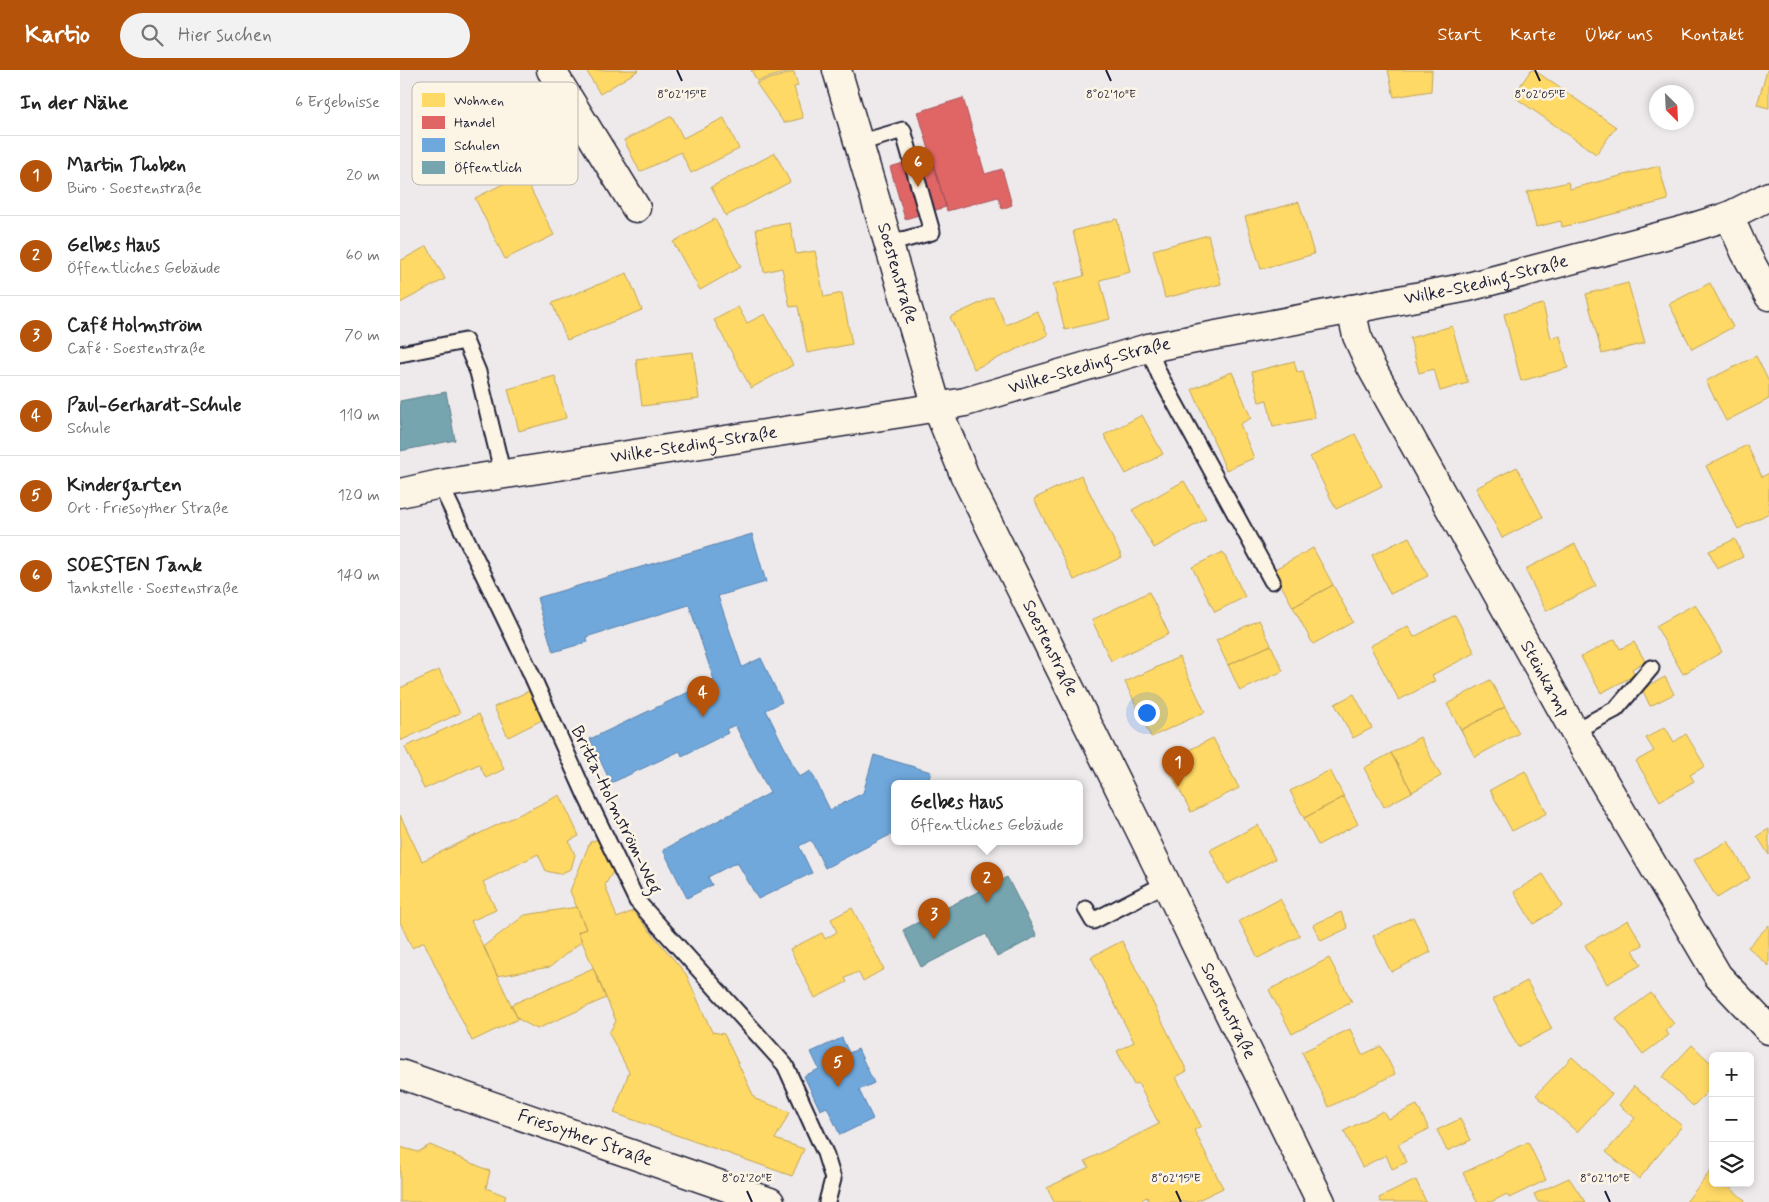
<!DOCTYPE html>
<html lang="de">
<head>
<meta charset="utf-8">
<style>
  body { margin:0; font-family:Mynerve,sans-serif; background:#f2f2f2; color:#222 }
  .controls { position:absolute; right:15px; bottom:15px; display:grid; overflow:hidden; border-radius:8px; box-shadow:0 2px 8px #0003 }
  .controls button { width:45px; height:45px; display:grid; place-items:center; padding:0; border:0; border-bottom:1px solid #e0e0e0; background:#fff; color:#222; font:25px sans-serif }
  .compass { position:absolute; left:1249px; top:15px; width:45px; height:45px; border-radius:50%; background:#fff; box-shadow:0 2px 8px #0003; rotate:156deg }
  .you { position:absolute; left:746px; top:642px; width:18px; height:18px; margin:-12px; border:4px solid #fff; border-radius:50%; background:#1a73e8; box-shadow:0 0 0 8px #1a73e833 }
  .badge { display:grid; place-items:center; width:32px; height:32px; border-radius:50%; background:#b45309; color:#fff; font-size:16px; font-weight:700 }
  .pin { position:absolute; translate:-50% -41px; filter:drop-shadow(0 1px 2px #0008) }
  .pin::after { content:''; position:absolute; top:26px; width:18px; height:15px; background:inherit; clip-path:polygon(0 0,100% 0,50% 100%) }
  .popup { position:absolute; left:491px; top:710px; width:192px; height:65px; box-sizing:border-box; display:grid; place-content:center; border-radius:8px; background:#fff; filter:drop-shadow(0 1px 4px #0005); font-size:16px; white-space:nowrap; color:#767676 }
  .popup b { font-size:19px; color:#222 }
  .popup::after { content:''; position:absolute; left:50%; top:100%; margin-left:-10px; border:10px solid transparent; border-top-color:#fff }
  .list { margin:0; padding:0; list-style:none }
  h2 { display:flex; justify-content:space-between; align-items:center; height:65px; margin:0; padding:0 20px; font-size:21px }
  h2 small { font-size:16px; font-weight:400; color:#767676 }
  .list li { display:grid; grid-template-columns:32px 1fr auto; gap:15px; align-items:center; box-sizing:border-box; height:80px; padding:0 20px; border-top:1px solid #e0e0e0 }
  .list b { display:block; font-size:19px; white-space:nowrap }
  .list p { margin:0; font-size:16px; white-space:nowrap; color:#767676 }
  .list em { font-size:16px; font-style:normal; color:#767676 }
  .icon { flex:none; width:28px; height:28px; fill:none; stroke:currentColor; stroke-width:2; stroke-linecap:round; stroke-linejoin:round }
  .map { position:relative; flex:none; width:1369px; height:1132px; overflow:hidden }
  header { display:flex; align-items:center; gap:30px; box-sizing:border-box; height:70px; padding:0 25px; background:#b45309; color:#fff }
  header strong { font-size:24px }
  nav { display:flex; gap:28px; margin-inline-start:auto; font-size:18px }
  .search { width:350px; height:45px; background:#f2f2f2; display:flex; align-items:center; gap:12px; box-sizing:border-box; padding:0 18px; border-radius:28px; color:#767676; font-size:19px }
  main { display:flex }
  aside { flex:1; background:#fff }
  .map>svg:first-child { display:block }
  .homes { fill:#ffd966; stroke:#bda259 }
  .shops { fill:#e06666; stroke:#a75259 }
  .schools { fill:#6fa8dc; stroke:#5880ac }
  .public { fill:#76a5af; stroke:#5d7e8c }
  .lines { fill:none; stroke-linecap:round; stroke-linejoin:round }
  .lane-casing { stroke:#22223b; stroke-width:19 }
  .street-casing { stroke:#22223b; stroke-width:31 }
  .secondary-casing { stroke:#22223b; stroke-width:31 }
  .lane { stroke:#fcf5e5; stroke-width:15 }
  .street { stroke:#fcf5e5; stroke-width:28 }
  .secondary { stroke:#fcf5e5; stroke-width:28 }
  .ticks { fill:none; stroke:#22223b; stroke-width:2 }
  .labels { text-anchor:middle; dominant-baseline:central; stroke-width:5; stroke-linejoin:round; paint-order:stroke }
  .street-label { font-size:18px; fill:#22223b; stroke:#fcf5e5 }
  .key { fill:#fcf5e5; stroke:#bbb6b2; stroke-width:1 }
  .key-label { font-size:14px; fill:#22223b }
  .ticks-label { font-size:12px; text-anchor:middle; fill:#22223b; stroke:#fcf5e5; stroke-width:5; stroke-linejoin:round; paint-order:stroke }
</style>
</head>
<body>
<header>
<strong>Kartio</strong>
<div class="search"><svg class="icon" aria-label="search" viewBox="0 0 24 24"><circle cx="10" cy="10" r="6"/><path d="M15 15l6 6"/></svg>Hier suchen</div>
<nav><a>Start</a><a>Karte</a><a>Über uns</a><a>Kontakt</a></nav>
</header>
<main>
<aside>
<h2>In der Nähe<small>6 Ergebnisse</small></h2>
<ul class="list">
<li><span class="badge">1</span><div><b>Martin Thoben</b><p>Büro · Soestenstraße</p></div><em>20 m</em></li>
<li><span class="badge">2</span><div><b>Gelbes Haus</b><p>Öffentliches Gebäude</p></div><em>60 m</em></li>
<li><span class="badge">3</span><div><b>Café Holmström</b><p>Café · Soestenstraße</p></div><em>70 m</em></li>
<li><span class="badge">4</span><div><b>Paul-Gerhardt-Schule</b><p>Schule</p></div><em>110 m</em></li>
<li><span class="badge">5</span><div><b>Kindergarten</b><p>Ort · Friesoyther Straße</p></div><em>120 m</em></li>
<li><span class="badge">6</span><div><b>SOESTEN Tank</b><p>Tankstelle · Soestenstraße</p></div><em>140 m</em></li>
</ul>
</aside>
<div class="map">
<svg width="1369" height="1132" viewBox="0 0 1369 1132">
  <rect width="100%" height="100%" fill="#eeeaeb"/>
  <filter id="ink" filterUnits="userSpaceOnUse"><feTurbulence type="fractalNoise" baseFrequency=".02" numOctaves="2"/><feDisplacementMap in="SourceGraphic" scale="10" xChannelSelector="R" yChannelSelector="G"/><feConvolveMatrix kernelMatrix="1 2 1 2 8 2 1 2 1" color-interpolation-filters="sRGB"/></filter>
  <g filter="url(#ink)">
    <path class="homes" d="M186,0H239L200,24Z
      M351,0H394L357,11Z
      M988,0H1032L1031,21L994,27Z
      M1131,0H1134L1216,57L1196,84L1113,26Z
      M1367,0H1369V38L1357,35Z
      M394,2L398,16L394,17L403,48L384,53L356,13Z
      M143,24L155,47L117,66L114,60L82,76L69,50L103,33L107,42Z
      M272,46L283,68L324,48L339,79L291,103L281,82L240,102L224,70Z
      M375,83L390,112L326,146L311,117Z
      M1259,96L1268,130L1162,157L1161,151L1136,157L1127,122L1168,112L1170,119Z
      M123,104L154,165L105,189L75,128Z
      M899,132L914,184L861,199L845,147Z
      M315,149L341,197L300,220L273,172Z
      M717,149L730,202L700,210L710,249L665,260L653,214L684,206L673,161Z
      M390,153L396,184L415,181L424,227L442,223L452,274L407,283L398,236L390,237L382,198L364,202L356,159Z
      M808,165L821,214L765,228L753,180Z
      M27,176L45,209L0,233V191Z
      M227,203L242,240L167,270L152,233Z
      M1228,213L1245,273L1202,284L1186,224Z
      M1310,213L1333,257L1292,279L1269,234Z
      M593,227L606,255L637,241L648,265L574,299L550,247Z
      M1143,234L1151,268L1160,266L1168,298L1121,311L1104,244Z
      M338,237L347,253L365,244L393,295L351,318L314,250Z
      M1052,256L1068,313L1040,321L1034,299L1019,303L1010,268Z
      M293,282L299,329L242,336L236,289Z
      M1356,286L1369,312V329L1326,351L1306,311Z
      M894,291L897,302L903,301L915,348L873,357L867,330L859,332L852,302Z
      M832,302L851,348L840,354L854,388L826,400L792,319Z
      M155,306L166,348L119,361L108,319Z
      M742,345L763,384L726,404L704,365Z
      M955,364L982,416L936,439L910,387Z
      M1347,375L1362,407L1369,403V443L1338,459L1306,396Z
      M1117,397L1143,447L1102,468L1076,418Z
      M681,405L722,487L674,510L634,429Z
      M784,411L806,449L754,478L732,440Z
      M1009,467L1028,506L990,524L972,485Z
      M1335,469L1343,487L1317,499L1309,481Z
      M1175,474L1196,516L1146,541L1125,499Z
      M913,478L933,515L893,537L873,500Z
      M823,482L845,527L815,542L792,497Z
      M933,515L953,552L913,574L893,537Z
      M749,522L769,564L711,591L692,550Z
      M1295,534L1322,582L1283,604L1256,556Z
      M1055,545L1075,583L1032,605L1035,611L999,630L970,576L1008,556L1014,567Z
      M859,550L871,575L828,595L816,570Z
      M1215,569L1220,579L1234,572L1245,591L1232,599L1235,605L1201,623L1181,587Z
      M871,575L883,601L840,621L828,595Z
      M779,587L805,642L751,667L725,612Z
      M39,600L60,643L0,671V618Z
      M1265,607L1274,624L1250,636L1242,619Z
      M1090,610L1105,637L1061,660L1047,634Z
      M129,621L142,650L108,667L94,637Z
      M954,624L972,658L953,668L935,634Z
      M1105,637L1119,663L1075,687L1061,660Z
      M79,644L104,699L86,708L79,694L24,719L5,677Z
      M1265,657L1274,672L1286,664L1305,696L1290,705L1294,711L1260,731L1236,691L1254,681L1246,668Z
      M1020,667L1041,706L1012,722L991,683Z
      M813,668L839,718L791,742L765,692Z
      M991,683L1012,722L984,737L964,698Z
      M930,700L944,727L904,748L890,721Z
      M1125,701L1147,743L1112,761L1090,720Z
      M160,725L179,766L169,771L175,785L171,799L159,804L146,801L138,784L83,812L96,840L71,851L118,949L72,971L24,872L12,878L0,852V745L22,791Z
      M944,727L958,754L918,775L904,748Z
      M858,755L875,789L827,814L810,780Z
      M1369,759V785L1357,766Z
      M201,768L214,800L205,815L217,848L233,841L286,904L312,962L324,964L355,1029L390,1042L375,1069L404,1079L392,1106L214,1043L229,1002L209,963L216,951L178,862L186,859L170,821L190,772Z
      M1328,771L1350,808L1317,828L1294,790Z
      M1143,804L1163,836L1133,854L1114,822Z
      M880,829L900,866L858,888L839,851Z
      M177,837L186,859L178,862L182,871L150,897L97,906L84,876L125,845Z
      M452,838L484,899L463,911L458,902L445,908L447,912L415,928L390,879L422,863L425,869L437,862L431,849Z
      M941,842L948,858L921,871L913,855Z
      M1013,847L1031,882L991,902L973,866Z
      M1228,850L1243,875L1233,880L1241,895L1207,914L1185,875Z
      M1369,855V896L1348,877Z
      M722,871L787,1001L776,1007L801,1056L794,1060L823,1118L794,1132H749L747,1127L737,1132H654L647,1118L689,1097L685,1091L759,1054L738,1013L734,1015L717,981L734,972L691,887Z
      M929,888L952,932L892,964L869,920Z
      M193,898L206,928L137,959L118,949L111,935Z
      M1127,911L1152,959L1118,977L1093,929Z
      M1251,923L1274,954L1265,960L1269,965L1243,984L1216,949Z
      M950,959L962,985L981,976L995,1004L929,1037L902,982Z
      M1292,975L1313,995V1016L1293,1036L1262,1007Z
      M1172,987L1212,1024L1177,1062L1136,1025Z
      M1234,1016L1282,1056L1239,1109L1206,1082L1235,1048L1219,1035Z
      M1017,1035L1029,1059L998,1074L1007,1092L992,1099L986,1085L962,1097L944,1061L983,1041L988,1049Z
      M1060,1049L1071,1070L1047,1081L1037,1060Z
      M1128,1072L1146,1110L1109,1128L1107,1124L1091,1132H1077L1063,1103Z
      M30,1075L90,1101L86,1118L106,1126L104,1132H0V1077L18,1082Z
      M1310,1102L1313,1104V1113H1324L1345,1130L1344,1132H1286Z
      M1169,1108L1185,1132H1138L1134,1124Z
      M1016,1110L1026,1132H981L979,1128Z"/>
    <path class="shops" d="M563,28L585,104L602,99L612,135L602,139L598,127L547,141L518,42Z
      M531,85L546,137L505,149L490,97Z"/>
    <path class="schools" d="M352,464L366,512L318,526L342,597L361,588L382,632L366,640L399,707L411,701L430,740L463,723L474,685L531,702L527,714H494V763L425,798L411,770L399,776L412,803L358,829L337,792L308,807L312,815L287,828L263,780L370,723L335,655L326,659L328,663L282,686L280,681L211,713L190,669L314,610L289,535L186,567L188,572L153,582L137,528Z
      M442,968L449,983L458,979L474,1013L459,1020L473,1049L440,1065L427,1037L420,1040L404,1006L419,999L411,982Z"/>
    <path class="public" d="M46,322L55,370L0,381V331Z
      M607,807L637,866L597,887L586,864L521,897L503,860Z"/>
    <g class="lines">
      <defs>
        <path id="lane" d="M459,73L503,60L532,162L488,174
          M748,278L760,306L872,511
          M0,284L65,271L78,302L103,405
          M40,414L129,599L185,724L237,831L385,995L425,1083L433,1109L427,1132
          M1174,661L1216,639L1251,598
          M686,839L693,851L765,814"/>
        <g id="street">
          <path d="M151,0L236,138"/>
          <path d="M1329,146L1345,182L1369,226"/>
          <path id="s1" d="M951,239L957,266L970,295L1174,661L1318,906L1369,960"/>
          <path id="s2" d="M0,423L40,414L508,342L565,332L748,278L1068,217L1284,160L1329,146L1369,126"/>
        </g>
        <g id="secondary">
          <path id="s3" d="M437,0L537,337L564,404L742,764L921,1132"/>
          <path id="s4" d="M0,1004L370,1132"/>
        </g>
      </defs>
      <use href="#lane" class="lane-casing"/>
      <use href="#street" class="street-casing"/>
      <use href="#secondary" class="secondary-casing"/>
      <use href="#lane" class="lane"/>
      <use href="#street" class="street"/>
      <use href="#secondary" class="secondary"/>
    </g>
  </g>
  <path class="ticks" d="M277,0L282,11M706,0L711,11M1135,0L1140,11M347,1121L352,1132M776,1121L781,1132M1205,1121L1210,1132"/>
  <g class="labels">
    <g class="street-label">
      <text stroke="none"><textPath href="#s3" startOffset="212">Soestenstraße</textPath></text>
      <text stroke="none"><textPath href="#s2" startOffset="1108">Wilke-Steding-Straße</textPath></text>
      <text stroke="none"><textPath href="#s2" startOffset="702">Wilke-Steding-Straße</textPath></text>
      <text stroke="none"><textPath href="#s2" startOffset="298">Wilke-Steding-Straße</textPath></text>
      <text stroke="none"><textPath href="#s3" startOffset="618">Soestenstraße</textPath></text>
      <text stroke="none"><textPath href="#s1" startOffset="419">Steinkamp</textPath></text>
      <text transform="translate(216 740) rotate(64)">Britta-Holmström-Weg</text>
      <text stroke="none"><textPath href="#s3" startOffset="1022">Soestenstraße</textPath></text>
      <text stroke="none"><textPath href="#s4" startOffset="196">Friesoyther Straße</textPath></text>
    </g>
  </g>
  <rect x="12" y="12" width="166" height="103" rx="8" class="key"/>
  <rect x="22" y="23" width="23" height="14" fill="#ffd966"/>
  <rect x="22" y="46" width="23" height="13" fill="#e06666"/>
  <rect x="22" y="68" width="23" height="14" fill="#6fa8dc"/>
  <rect x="22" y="91" width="23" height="13" fill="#76a5af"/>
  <g class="key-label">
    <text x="54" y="35">Wohnen</text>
    <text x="54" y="57">Handel</text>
    <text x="54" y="80">Schulen</text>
    <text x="54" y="102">Öffentlich</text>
  </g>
  <g class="ticks-label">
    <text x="282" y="28">8°02'15"E</text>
    <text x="711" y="28">8°02'10"E</text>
    <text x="1140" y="28">8°02'05"E</text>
    <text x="347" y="1112">8°02'20"E</text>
    <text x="776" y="1112">8°02'15"E</text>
    <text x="1205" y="1112">8°02'10"E</text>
  </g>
</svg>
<div class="controls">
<button>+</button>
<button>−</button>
<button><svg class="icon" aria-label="layers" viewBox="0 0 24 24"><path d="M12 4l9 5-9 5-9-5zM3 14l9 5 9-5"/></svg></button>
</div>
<svg class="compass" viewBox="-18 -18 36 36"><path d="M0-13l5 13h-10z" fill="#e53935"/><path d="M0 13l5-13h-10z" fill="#767676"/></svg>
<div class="you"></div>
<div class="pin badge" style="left:778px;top:717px">1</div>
<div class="pin badge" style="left:587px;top:833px">2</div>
<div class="popup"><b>Gelbes Haus</b>Öffentliches Gebäude</div>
<div class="pin badge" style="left:534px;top:869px">3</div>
<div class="pin badge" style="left:303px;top:647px">4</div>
<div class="pin badge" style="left:438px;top:1017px">5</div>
<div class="pin badge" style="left:518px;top:117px">6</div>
</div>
</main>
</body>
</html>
